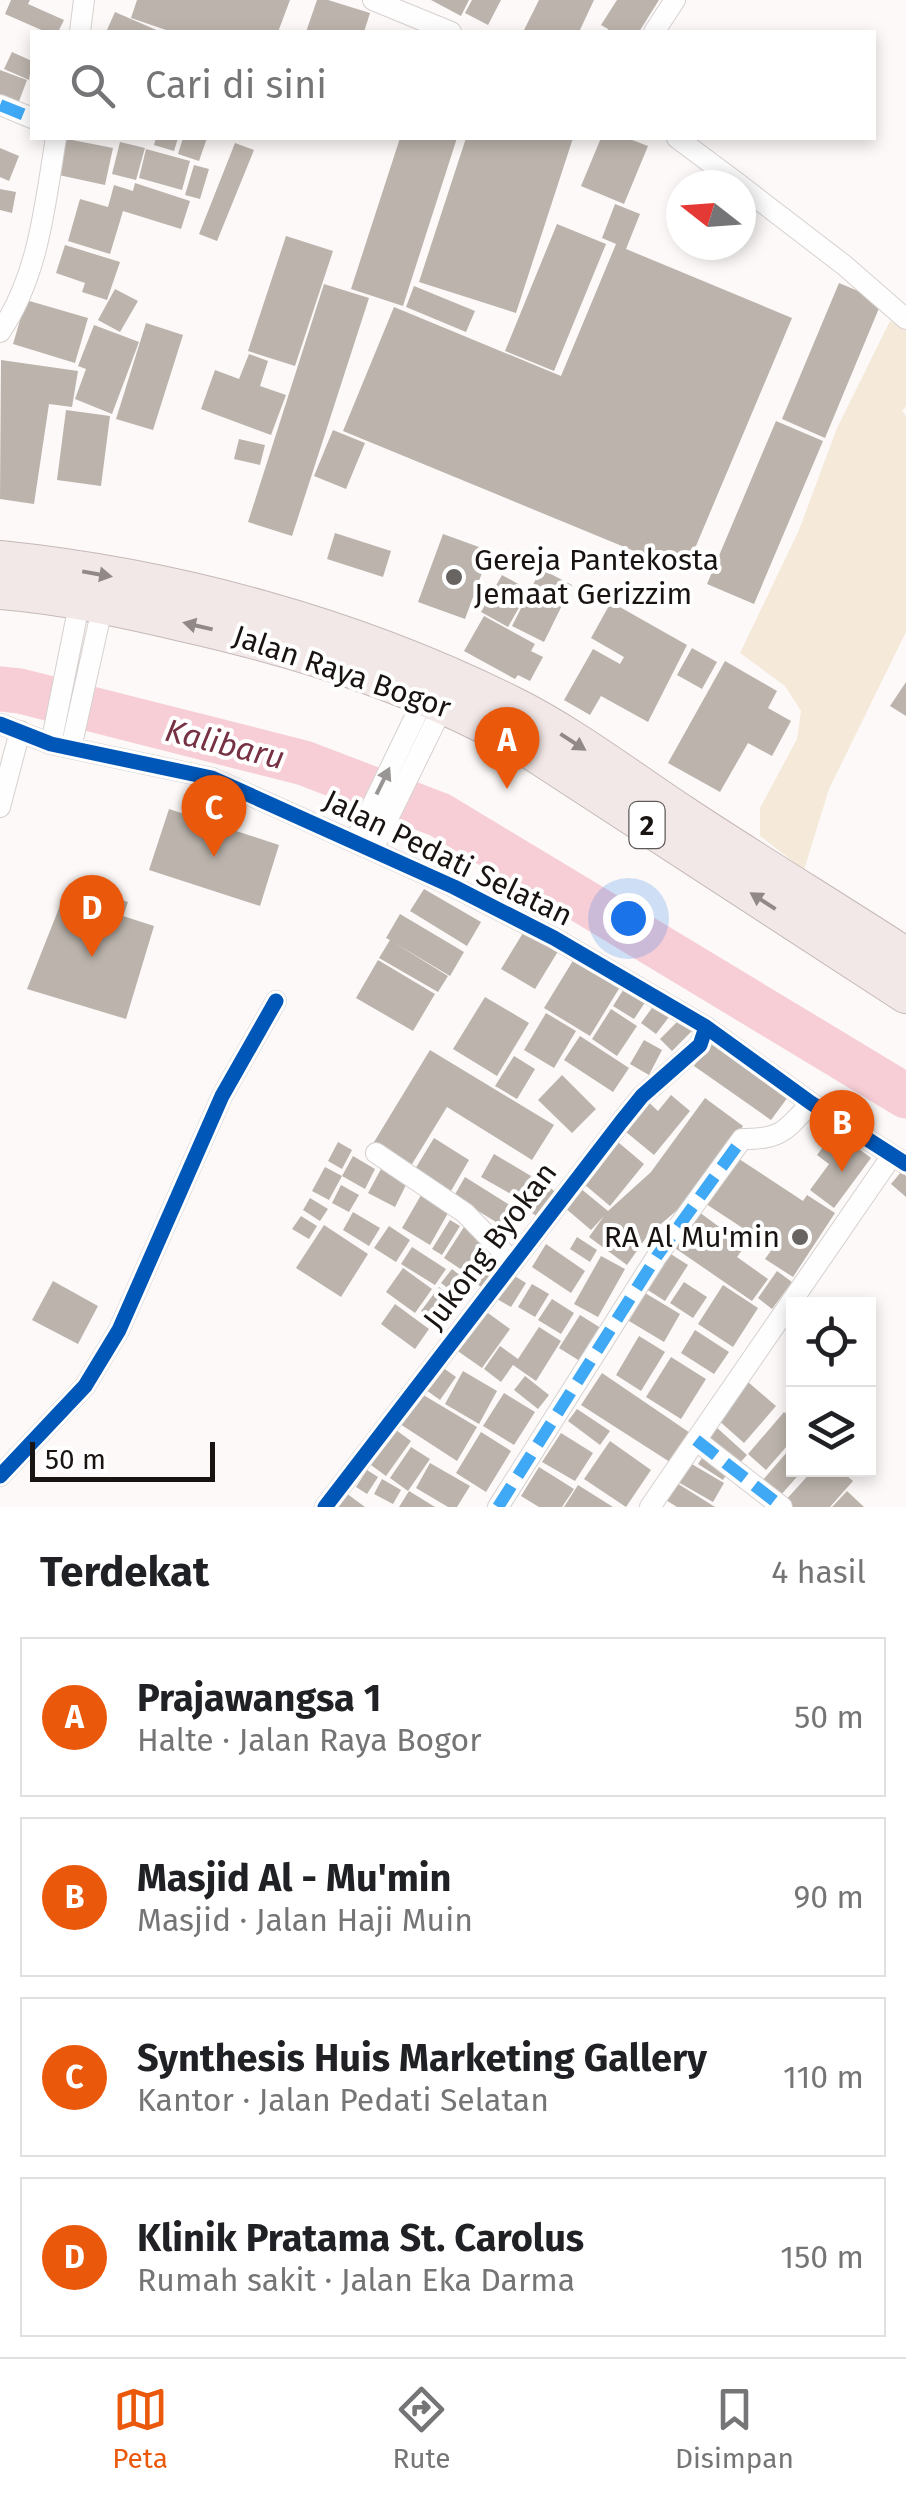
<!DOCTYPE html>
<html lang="id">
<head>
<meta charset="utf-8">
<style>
  body { margin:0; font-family:"Fira Sans",sans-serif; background:#f2f2f2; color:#202124 }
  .controls { position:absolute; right:30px; bottom:30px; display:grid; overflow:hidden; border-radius:0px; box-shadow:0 5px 15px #0003 }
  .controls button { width:90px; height:90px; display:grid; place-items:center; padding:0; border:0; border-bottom:2px solid #e0e0e0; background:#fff; color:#202124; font:50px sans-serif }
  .compass { position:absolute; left:666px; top:170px; width:90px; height:90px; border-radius:50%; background:#fff; box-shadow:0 5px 15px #0003; rotate:287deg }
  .scale { position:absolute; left:30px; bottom:25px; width:185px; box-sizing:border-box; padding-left:10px; border:5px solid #191412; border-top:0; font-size:28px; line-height:35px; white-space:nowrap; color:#191412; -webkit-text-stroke:8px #fff; paint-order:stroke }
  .you { position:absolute; left:628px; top:918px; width:35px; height:35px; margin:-25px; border:8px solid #fff; border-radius:50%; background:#1a73e8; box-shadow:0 0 0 15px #1a73e833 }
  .badge { display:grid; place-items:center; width:65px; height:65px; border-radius:50%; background:#ea580c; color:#fff; font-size:32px; font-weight:700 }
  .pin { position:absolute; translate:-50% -82px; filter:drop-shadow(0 2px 5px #0008) }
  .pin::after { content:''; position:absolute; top:52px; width:35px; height:30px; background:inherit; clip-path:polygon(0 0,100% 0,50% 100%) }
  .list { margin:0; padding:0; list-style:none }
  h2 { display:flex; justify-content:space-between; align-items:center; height:130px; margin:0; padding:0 40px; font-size:42px }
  h2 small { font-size:32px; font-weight:400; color:#757577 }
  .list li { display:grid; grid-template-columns:65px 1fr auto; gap:30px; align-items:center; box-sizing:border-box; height:160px; margin:0 20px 20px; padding:0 20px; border:2px solid #e0e0e0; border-radius:0px }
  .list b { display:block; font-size:38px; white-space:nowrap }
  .list p { margin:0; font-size:32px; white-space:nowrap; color:#757577 }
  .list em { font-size:32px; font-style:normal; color:#757577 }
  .icon { flex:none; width:55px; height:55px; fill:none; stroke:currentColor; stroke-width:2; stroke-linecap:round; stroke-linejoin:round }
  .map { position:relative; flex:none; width:906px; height:1507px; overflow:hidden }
  .search { position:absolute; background:#fff; box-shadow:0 5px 15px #0003; left:30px; right:30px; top:30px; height:110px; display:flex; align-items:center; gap:25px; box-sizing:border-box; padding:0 35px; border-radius:0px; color:#757577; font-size:38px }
  .sheet { height:850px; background:#fff }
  nav { display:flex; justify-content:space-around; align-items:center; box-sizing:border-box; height:140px; border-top:2px solid #e0e0e0; background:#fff; font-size:28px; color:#757577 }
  nav a { display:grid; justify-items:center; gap:5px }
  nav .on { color:#ea580c }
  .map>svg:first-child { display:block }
  .green { fill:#f5eada }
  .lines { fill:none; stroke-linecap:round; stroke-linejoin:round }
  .river { stroke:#f8ced6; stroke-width:45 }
  .building { fill:#bbb3ac }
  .street-casing { stroke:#d5d1cf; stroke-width:22 }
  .highway-casing { stroke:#c5b9b7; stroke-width:40 }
  .street { stroke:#fffefe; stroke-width:20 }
  .highway { stroke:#f3e8e8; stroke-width:38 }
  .quiet { stroke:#3fa9f5; stroke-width:12; stroke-dasharray:25 12; stroke-linecap:butt }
  .cycleway-casing { stroke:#fff; stroke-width:21 }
  .cycleway { stroke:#0057b8; stroke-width:15 }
  .oneway { fill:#918988 }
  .oneway2 { fill:#989594 }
  .poi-dot { fill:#686462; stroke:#fff; stroke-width:4 }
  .labels { text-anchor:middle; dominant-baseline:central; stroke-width:8; stroke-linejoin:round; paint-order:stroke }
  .shield { fill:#fff; stroke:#5e5a59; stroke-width:2.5 }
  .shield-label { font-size:28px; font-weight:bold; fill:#191412 }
  .poi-label { font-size:30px; fill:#191412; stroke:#fff; text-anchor:start }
  .street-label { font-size:30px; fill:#191412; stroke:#fff }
  .water-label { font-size:32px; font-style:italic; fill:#763143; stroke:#fff }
</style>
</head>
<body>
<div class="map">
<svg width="906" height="1507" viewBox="0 0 906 1507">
  <rect width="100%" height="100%" fill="#fcf9f8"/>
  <path class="green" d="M890,321L906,330V406L902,411L906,416V632L829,789L804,870L760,836V808L797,739L801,711L785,686L740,653L799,530L837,428Z"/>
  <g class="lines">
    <path class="river" d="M0,689L20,691L304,763L440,815L906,1096"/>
  </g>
  <path class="building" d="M11,0H30L28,4L64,20L58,32H46L5,14Z
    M137,0H290L278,32H172L131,18Z
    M317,0H328L370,13L364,32H306Z
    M431,0H469L461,16Z
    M472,0H501L488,25L465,13Z
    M539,0H594L579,32H523Z
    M617,0H659L639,32H607L608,29L601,25Z
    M115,12L161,32H106Z
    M12,52L32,61L29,80L4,69Z
    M0,70L27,80L18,104L0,97Z
    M62,138L113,148L105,185L54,174Z
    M156,138H178L174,151L154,145Z
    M183,138H207L199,161L178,154Z
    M400,138H457L403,306L351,289Z
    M466,138H573L516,313L419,282Z
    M601,138H627L648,146L624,204L581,186Z
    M120,142L145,148L136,180L112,174Z
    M235,143L254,150L217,241L199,234Z
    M0,148L19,156L9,181L0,177Z
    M146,149L190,161L182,190L139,178Z
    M194,165L209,169L200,199L185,195Z
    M135,183L190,201L181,229L123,211L110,254L68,241L80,199L108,207L114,185L133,191Z
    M0,189L16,192L12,213L0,210Z
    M615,204L640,214L626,249L792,318L685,572L343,431L394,307L561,376L616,244L602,238Z
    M557,224L606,244L554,371L505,351Z
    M286,236L333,251L295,366L248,351Z
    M65,245L120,262L107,300L82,292L85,283L56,273Z
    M839,283L882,301L825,438L782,419Z
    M324,284L369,298L292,536L248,522Z
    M414,286L475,311L466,332L406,307Z
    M115,289L138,301L120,332L98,320Z
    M26,300L88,318L75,363L13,344Z
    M146,323L183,335L153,430L116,419Z
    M94,325L139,342L112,414L75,399L86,369L78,366Z
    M249,354L268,361L260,386L286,395L271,435L201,409L215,370L239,379Z
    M1,360L78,371L72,407L49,404L34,504L0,499Z
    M66,410L110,416L101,486L57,480Z
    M776,421L823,441L754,604L707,584Z
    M333,430L365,443L346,489L314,476Z
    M239,439L265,445L260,465L234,459Z
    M335,533L391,551L383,577L327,559Z
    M443,534L490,551L465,619L418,602Z
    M541,569L572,585L544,642L512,626Z
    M502,575L529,590L508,627L481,612Z
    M611,602L687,645L648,722L601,696L590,715L564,700L593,649L620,664L624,657L591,638Z
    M484,616L535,644L531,651L543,657L530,681L518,675L515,679L464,651Z
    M692,648L717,662L702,689L677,675Z
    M725,661L777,691L768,708L791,721L772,756L748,743L720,792L668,763Z
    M906,682V716L890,706Z
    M169,809L279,845L260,906L149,870Z
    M424,889L481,922L467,946L410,911Z
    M91,891L128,902L123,916L154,926L126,1019L27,989L61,903L85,907Z
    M400,914L464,952L450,976L393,942L448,976L438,992L379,958L390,940L386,938Z
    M526,928L560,948L535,989L501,969Z
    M574,959L620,987L590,1036L544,1008Z
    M378,960L435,994L413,1031L356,998Z
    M629,981L650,995L634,1019L613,1006Z
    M485,997L529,1023L497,1076L453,1049Z
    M657,1001L672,1013L656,1034L641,1023Z
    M611,1009L637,1026L617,1056L592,1039Z
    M546,1013L576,1031L554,1068L524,1050Z
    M682,1017L694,1029L672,1051L660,1039Z
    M580,1036L629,1068L613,1092L564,1060Z
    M644,1040L662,1050L649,1075L630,1064Z
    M710,1043L788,1097L771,1120L694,1066Z
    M430,1050L554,1125L532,1160L447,1107L409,1169L371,1147Z
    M514,1056L535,1069L517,1099L495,1086Z
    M562,1075L596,1109L572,1133L538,1100Z
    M671,1095L690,1111L654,1155L620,1127L644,1098L658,1111Z
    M705,1098L743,1126L689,1200L648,1235L627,1265L589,1237L604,1216L591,1230L558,1202L574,1183L608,1211L651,1172Z
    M835,1131L871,1158L834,1208L810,1190L829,1164L817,1155Z
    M612,1137L644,1164L610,1206L578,1179Z
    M434,1138L469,1160L448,1196L412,1174Z
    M338,1142L352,1150L342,1169L328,1161Z
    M494,1154L531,1176L518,1198L481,1177Z
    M733,1155L803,1201L807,1195L835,1213L793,1277L765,1259L773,1248L703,1202Z
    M353,1156L375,1169L365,1189L342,1176Z
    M325,1167L342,1176L329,1200L312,1191Z
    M381,1169L407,1183L395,1207L368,1193Z
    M901,1172L906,1176V1197L891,1184Z
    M465,1177L516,1209L504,1227L454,1196Z
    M537,1177L559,1195L540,1219L518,1202Z
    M341,1185L359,1195L349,1212L332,1203Z
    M424,1190L452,1206L430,1245L402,1228Z
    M310,1198L328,1209L320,1221L303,1210Z
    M695,1209L745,1246L737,1257L768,1279L752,1301L669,1244Z
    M353,1212L380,1228L369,1246L343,1230Z
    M301,1216L317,1226L309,1239L292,1229Z
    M450,1220L460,1226L442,1255L432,1249Z
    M324,1225L368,1254L341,1297L296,1268Z
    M389,1226L410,1240L396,1262L374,1248Z
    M464,1227L488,1243L468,1274L444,1258Z
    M577,1237L597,1250L590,1262L570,1249Z
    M546,1244L585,1271L571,1293L532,1267Z
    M412,1247L446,1269L435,1285L401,1264Z
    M666,1251L688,1265L665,1301L643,1287Z
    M488,1252L502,1261L483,1288L469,1279Z
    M601,1256L625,1269L598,1317L574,1304Z
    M403,1268L432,1289L415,1313L386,1292Z
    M452,1269L467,1281L457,1295L441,1283Z
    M777,1271L792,1282L772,1309L758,1298Z
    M513,1275L526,1283L511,1307L497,1299Z
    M53,1281L98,1306L78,1344L32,1320Z
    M684,1282L707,1297L693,1318L670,1303Z
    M532,1284L549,1294L535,1317L518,1307Z
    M723,1285L758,1308L733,1347L698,1324Z
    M439,1287L457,1301L439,1325L421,1311Z
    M645,1293L680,1314L664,1342L629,1321Z
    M552,1299L574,1313L561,1334L538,1320Z
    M395,1304L429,1329L415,1349L381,1324Z
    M481,1308L510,1329L482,1368L452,1347Z
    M580,1315L604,1330L583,1363L559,1348Z
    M539,1327L561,1341L536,1381L513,1365L501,1382L484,1369L500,1346L518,1359Z
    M695,1330L729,1352L714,1374L681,1353Z
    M639,1336L665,1352L641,1391L616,1375Z
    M671,1357L706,1379L681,1419L646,1397Z
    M442,1367L456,1377L440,1400L426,1390Z
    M463,1371L497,1391L479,1424L445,1404Z
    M602,1373L696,1437L673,1464L581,1405Z
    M525,1376L549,1395L538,1409L514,1390Z
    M748,1382L776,1406L744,1443L717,1419Z
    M420,1393L477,1427L457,1461L400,1424Z
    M504,1393L535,1412L514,1445L483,1426Z
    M577,1409L610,1431L600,1445L568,1421Z
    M784,1412L794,1420V1438L766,1470L748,1454Z
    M715,1426L747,1455L736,1467L704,1438Z
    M396,1430L411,1441L386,1476L371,1465Z
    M481,1432L511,1451L486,1492L456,1473Z
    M561,1433L593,1453L575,1481L542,1462Z
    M610,1441L651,1470L626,1507L584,1479Z
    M794,1444V1470H803L780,1496L762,1481Z
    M411,1447L430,1459L408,1491L390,1478Z
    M704,1455L729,1470L723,1480L698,1464Z
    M430,1463L470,1486L457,1507H448L416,1488Z
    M690,1463L724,1483L713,1502L678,1482Z
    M539,1467L574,1489L562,1507H539L521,1496Z
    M367,1470L378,1477L367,1494L356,1487Z
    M813,1470H840L853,1481L830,1507H789L784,1502Z
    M382,1479L401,1490L393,1504L374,1494Z
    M672,1480L715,1507H677L661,1497Z
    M578,1485L613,1507H564Z
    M409,1491L435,1507H399Z
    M847,1491L864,1507H832Z
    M346,1493L365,1507H337Z"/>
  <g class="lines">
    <defs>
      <path id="street" d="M373,0L451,32
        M80,32L84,0
        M654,32L675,0
        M0,105L32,118
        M677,138L740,185
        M741,186L844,265L906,319
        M0,332C39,276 45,203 56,138
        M0,724L51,744L212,778L454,887L554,938L706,1027L811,1103L906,1164
        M51,744L80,600
        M71,748L103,604
        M0,807L20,731
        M355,841L428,690
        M373,849L446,700
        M376,1153L465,1213L512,1261
        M696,1440L782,1507
        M0,1476L85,1386L119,1330L222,1096L276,1001
        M325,1507L621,1122L642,1096L700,1045L706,1027
        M498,1507L657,1256L742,1139C781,1140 786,1130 811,1103
        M650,1507L891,1157"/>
      <path id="highway" d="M0,560C174,578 352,626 509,704C570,734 626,777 682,814C756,863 832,909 906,957
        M0,590C62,595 122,608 182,622C302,649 421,686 528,748L906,994"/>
    </defs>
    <use href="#street" class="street-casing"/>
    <use href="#highway" class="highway-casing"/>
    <use href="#street" class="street"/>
    <use href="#highway" class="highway"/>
    <path class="quiet" d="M0,105L32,118
      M696,1440L782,1507
      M498,1507L657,1256L742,1139"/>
    <defs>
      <path id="cycleway" d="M0,724L51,744L212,778L454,887L554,938L706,1027L811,1103L906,1164
        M0,1476L85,1386L119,1330L222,1096L276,1001
        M325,1507L621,1122L642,1096L700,1045L706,1027"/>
    </defs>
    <use href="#cycleway" class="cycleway-casing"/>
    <use href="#cycleway" class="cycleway"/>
  </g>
  <defs><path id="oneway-solid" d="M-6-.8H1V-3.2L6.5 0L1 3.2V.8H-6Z" transform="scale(2.5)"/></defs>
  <g class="oneway">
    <use href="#oneway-solid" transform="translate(97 574) rotate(10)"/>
    <use href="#oneway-solid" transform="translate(198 626) rotate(-167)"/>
    <use href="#oneway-solid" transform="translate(573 742) rotate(33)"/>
    <use href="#oneway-solid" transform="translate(763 901) rotate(-147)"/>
  </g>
  <use class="oneway2" href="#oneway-solid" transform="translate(383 781) rotate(-64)"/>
  <g class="poi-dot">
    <circle cx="454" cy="577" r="10"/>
    <circle cx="800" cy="1237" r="10"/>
  </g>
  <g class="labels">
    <rect class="shield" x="629.5" y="802" width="35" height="46" rx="8"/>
    <g class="shield-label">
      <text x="647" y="825">2</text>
    </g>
    <g class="poi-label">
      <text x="474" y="560">Gereja Pantekosta<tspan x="474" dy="34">Jemaat Gerizzim</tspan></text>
      <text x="780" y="1237" text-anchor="end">RA Al Mu'min</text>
    </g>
    <g class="street-label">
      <text transform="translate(342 672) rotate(19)">Jalan Raya Bogor</text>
      <text transform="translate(448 858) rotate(26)">Jalan Pedati Selatan</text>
      <text transform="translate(490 1246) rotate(-53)">Jukong Byokan</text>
    </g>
    <g class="water-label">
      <text transform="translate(225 744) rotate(14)">Kalibaru</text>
    </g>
  </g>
</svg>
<div class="controls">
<button><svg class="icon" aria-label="locate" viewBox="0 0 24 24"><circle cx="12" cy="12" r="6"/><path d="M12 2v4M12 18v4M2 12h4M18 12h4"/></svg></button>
<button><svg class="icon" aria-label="layers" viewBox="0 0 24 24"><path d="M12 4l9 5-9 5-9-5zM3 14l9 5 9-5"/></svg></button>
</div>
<svg class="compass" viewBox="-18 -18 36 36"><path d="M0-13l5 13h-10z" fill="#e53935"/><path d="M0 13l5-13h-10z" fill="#757577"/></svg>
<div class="scale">50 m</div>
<div class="you"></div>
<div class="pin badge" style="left:507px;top:789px">A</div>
<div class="pin badge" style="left:842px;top:1172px">B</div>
<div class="pin badge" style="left:214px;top:857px">C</div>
<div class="pin badge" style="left:92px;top:957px">D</div>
<div class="search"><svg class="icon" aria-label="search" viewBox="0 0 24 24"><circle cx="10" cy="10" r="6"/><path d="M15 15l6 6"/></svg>Cari di sini</div>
</div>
<section class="sheet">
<h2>Terdekat<small>4 hasil</small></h2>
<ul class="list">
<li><span class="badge">A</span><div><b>Prajawangsa 1</b><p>Halte · Jalan Raya Bogor</p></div><em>50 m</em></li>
<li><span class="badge">B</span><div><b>Masjid Al - Mu'min</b><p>Masjid · Jalan Haji Muin</p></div><em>90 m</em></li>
<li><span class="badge">C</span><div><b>Synthesis Huis Marketing Gallery</b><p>Kantor · Jalan Pedati Selatan</p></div><em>110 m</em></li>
<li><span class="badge">D</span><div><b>Klinik Pratama St. Carolus</b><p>Rumah sakit · Jalan Eka Darma</p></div><em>150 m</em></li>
</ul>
</section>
<nav>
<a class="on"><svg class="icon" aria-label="map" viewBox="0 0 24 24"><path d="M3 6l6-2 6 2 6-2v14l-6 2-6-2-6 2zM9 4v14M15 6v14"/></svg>Peta</a>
<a><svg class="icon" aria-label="directions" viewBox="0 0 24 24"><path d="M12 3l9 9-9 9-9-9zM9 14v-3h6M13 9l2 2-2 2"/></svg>Rute</a>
<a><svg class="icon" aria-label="saved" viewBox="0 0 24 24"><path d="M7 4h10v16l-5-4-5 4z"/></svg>Disimpan</a>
</nav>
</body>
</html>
